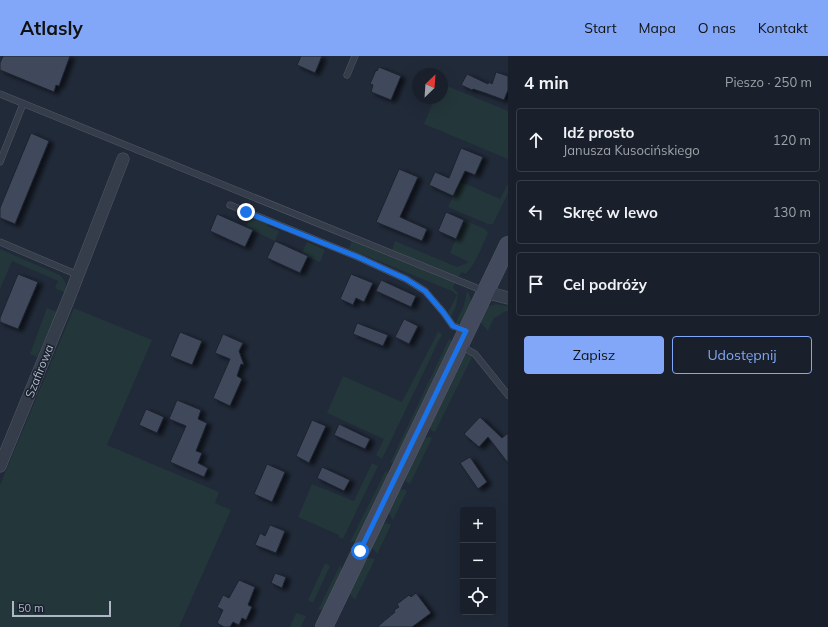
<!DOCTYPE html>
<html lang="pl">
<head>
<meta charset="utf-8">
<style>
  body { margin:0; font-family:Mulish,sans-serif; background:#222833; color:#f1f3f6 }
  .controls { position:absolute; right:12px; bottom:12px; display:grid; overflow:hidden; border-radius:4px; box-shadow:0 4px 16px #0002 }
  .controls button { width:36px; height:36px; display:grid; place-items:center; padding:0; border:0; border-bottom:1px solid #373e47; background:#19202b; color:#f1f3f6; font:20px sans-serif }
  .compass { position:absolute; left:412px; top:12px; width:36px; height:36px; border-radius:50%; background:#19202b; box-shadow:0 4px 16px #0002; rotate:25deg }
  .scale { position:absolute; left:12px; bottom:10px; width:99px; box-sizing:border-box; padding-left:4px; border:2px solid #afb6c6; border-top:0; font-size:11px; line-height:14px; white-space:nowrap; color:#afb6c6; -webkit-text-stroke:3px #1a212e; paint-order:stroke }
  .stop { position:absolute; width:12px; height:12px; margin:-9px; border:3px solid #1a73e8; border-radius:50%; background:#fff }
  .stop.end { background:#1a73e8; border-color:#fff; box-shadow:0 1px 4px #0008 }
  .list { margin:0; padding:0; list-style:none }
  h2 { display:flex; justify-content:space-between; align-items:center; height:52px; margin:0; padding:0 16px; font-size:17px }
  h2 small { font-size:13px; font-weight:400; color:#9fa3a9 }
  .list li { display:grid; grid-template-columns:26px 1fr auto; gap:12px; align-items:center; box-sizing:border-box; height:64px; margin:0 8px 8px; padding:0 8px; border:1px solid #373e47; border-radius:4px }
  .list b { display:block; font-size:15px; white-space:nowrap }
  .list p { margin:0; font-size:13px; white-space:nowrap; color:#9fa3a9 }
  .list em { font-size:13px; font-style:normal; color:#9fa3a9 }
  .actions { display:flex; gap:8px; padding:12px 16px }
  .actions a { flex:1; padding:9px 0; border:1px solid #82a7f8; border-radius:4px; text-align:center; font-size:14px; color:#82a7f8 }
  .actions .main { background:#82a7f8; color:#111 }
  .icon { flex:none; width:22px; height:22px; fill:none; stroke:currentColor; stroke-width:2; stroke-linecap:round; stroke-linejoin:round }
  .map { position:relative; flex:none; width:508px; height:571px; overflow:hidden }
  header { display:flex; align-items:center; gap:24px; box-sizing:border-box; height:56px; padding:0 20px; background:#82a7f8; color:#111 }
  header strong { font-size:19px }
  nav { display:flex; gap:22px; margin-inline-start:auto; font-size:14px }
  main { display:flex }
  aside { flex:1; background:#19202b }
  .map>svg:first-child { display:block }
  .green { fill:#23363a }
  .building { fill:#40495b; stroke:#1c2330; filter:url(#shadow) }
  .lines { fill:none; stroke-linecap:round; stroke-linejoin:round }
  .lane-casing { stroke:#525967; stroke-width:7 }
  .street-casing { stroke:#525967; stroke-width:13 }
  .secondary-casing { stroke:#525967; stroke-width:18 }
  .lane { stroke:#353c4a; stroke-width:6 }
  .street { stroke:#353c4a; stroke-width:12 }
  .secondary { stroke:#434a5d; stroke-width:17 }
  .route { stroke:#1a73e8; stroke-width:5 }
  .labels { text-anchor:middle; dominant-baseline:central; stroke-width:3; stroke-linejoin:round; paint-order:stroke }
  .street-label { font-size:12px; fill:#afb6c6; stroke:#1a212e }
</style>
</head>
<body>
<header>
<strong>Atlasly</strong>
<nav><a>Start</a><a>Mapa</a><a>O nas</a><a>Kontakt</a></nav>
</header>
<main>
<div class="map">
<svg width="508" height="571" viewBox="0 0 508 571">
  <defs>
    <filter id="shadow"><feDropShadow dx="4.5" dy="2.5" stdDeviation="2" flood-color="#0009"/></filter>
  </defs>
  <rect width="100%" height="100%" fill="#212a39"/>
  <path class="green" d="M442,28L508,55V103L424,68L435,42H442Z
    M459,127L466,128L500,143L507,129H508V137L493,168H488L448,151Z
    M251,161L268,168L267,170L279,175L275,185L246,171Z
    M464,164L485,173L488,177C483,188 475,210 465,218L462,216L458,221L392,194L395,185L457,211L469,206L450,197Z
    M352,184L455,227L453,232L458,237L456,250L451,261L448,256L457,239L452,235L349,193Z
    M307,186L325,194L320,206L307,201L308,199L302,197Z
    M0,193L60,219C66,225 67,229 64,236L55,232L58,225L12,205L0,233Z
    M467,235C476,247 467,255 461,266L457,268L456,267L464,249Z
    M496,248L508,250V255H506L494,262L488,275L480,266L487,251Z
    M47,252L57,256L37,301L30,298Z
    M74,252L152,284L107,389L219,436L215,447L231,454L179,571H0V429Z
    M438,276L442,278L382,403L376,399L384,383L327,357L343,320L402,346Z
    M449,283L451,284V287L395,406L390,407Z
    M468,298L472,301L435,376L431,374L430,370L464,299Z
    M429,381L432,382L410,428L406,426L405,422L424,382Z
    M372,407L378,410L343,483L339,481V479L298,461L312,428L354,445Z
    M386,414L388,418L356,485L350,486Z
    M403,433L407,435L393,464L388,456L399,434Z
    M387,467L391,469L377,498L371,490L382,468Z
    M370,502L375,503L355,544L349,537L366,503Z
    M325,507L330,510L313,547L308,544Z
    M340,509L342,513L323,553L318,554Z
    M296,557L306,560L301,571H290Z"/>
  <path class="building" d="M3,0H70L59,30L56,29L54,36L0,14V7Z
    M301,0H322L315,17L297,9Z
    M379,11L401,20L391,44L371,36L373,29L370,28L376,14L377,15Z
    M496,16L508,20V34L504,44L485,37L473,33L472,34L461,29L467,18L488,28L489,26L492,28Z
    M31,77L49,85L15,168L0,162V152Z
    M461,92L483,101L475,119L465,115L453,140L429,129L435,116L449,122Z
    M399,113L418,121L400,161L427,173L422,185L376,166Z
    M446,156L464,164L456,183L438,175Z
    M217,158L253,174L245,191L210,175Z
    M275,185L308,200L300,217L267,202Z
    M18,218L38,226L18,273L0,266V262Z
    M351,218L373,227L364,246L356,242L353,249L340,243Z
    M381,224L416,240L411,251L376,235Z
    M404,263L418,270L409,288L395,281Z
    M357,267L388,279L383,290L353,278Z
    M180,276L202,285L192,309L170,300Z
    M223,278L243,287L239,295L244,309L241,308L237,320L242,323L230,350L213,342L230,303L215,297Z
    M177,344L201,354L198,363L207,367L196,395L202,397L198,407L208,412L204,421L170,406L186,370L169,363Z
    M146,353L164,361L157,377L139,369Z
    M480,361L502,382L508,377V407L488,381L479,391L464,378Z
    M312,364L326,370L309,407L296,400Z
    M339,368L370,383L365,393L334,379Z
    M470,401L487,426L478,433L460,407Z
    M267,408L285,416L272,446L254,438Z
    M322,411L350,424L344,435L317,422Z
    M270,469L285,475L276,497L255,489L260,477L265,480Z
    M275,517L286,521L282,532L271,527Z
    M239,524L255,531L248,549L252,551L246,564L242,562L239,569L233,566L230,571H224L217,567L223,554L217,551L223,539L229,542Z
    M416,537L431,557L412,571H377L395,556L394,554L399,551L397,548L409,539L411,541Z"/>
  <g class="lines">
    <defs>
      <path id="lane" d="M347,19L355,0
        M0,38L484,235
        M0,106L23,48
        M230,149L358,201L406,223L425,235L443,256L453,270L465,274
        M0,186L78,219
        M461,290L475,298L508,339"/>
      <path id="street" d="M485,236L508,242
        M0,410L67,247L123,103"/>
      <path id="secondary" d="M324,571L508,189"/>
    </defs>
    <use href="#lane" class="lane-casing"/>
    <use href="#street" class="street-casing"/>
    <use href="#secondary" class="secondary-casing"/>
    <use href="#lane" class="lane"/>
    <use href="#street" class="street"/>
    <use href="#secondary" class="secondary"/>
  </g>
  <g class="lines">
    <path class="route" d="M246,156L358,201L406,223L425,235L443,256L453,270L466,275L360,495"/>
  </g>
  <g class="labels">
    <g class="street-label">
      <text transform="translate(39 315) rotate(-68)">Szafirowa</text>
    </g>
  </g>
</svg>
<div class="controls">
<button>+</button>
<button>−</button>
<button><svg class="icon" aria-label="locate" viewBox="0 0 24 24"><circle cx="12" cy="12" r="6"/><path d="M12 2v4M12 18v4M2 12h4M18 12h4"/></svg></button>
</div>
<svg class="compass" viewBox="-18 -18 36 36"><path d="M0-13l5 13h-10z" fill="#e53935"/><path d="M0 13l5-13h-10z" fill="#9fa3a9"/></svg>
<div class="scale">50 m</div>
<div class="stop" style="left:360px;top:495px"></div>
<div class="stop end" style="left:246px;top:156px"></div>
</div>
<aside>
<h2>4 min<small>Pieszo · 250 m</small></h2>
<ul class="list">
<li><svg class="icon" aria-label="ahead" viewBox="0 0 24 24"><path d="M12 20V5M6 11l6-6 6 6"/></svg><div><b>Idź prosto</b><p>Janusza Kusocińskiego</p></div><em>120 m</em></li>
<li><svg class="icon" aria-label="left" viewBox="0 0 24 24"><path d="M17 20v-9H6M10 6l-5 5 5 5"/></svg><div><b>Skręć w lewo</b></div><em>130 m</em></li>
<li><svg class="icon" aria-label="arrive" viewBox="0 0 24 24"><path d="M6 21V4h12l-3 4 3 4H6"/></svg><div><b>Cel podróży</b></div></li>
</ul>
<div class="actions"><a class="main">Zapisz</a><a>Udostępnij</a></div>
</aside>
</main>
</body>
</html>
